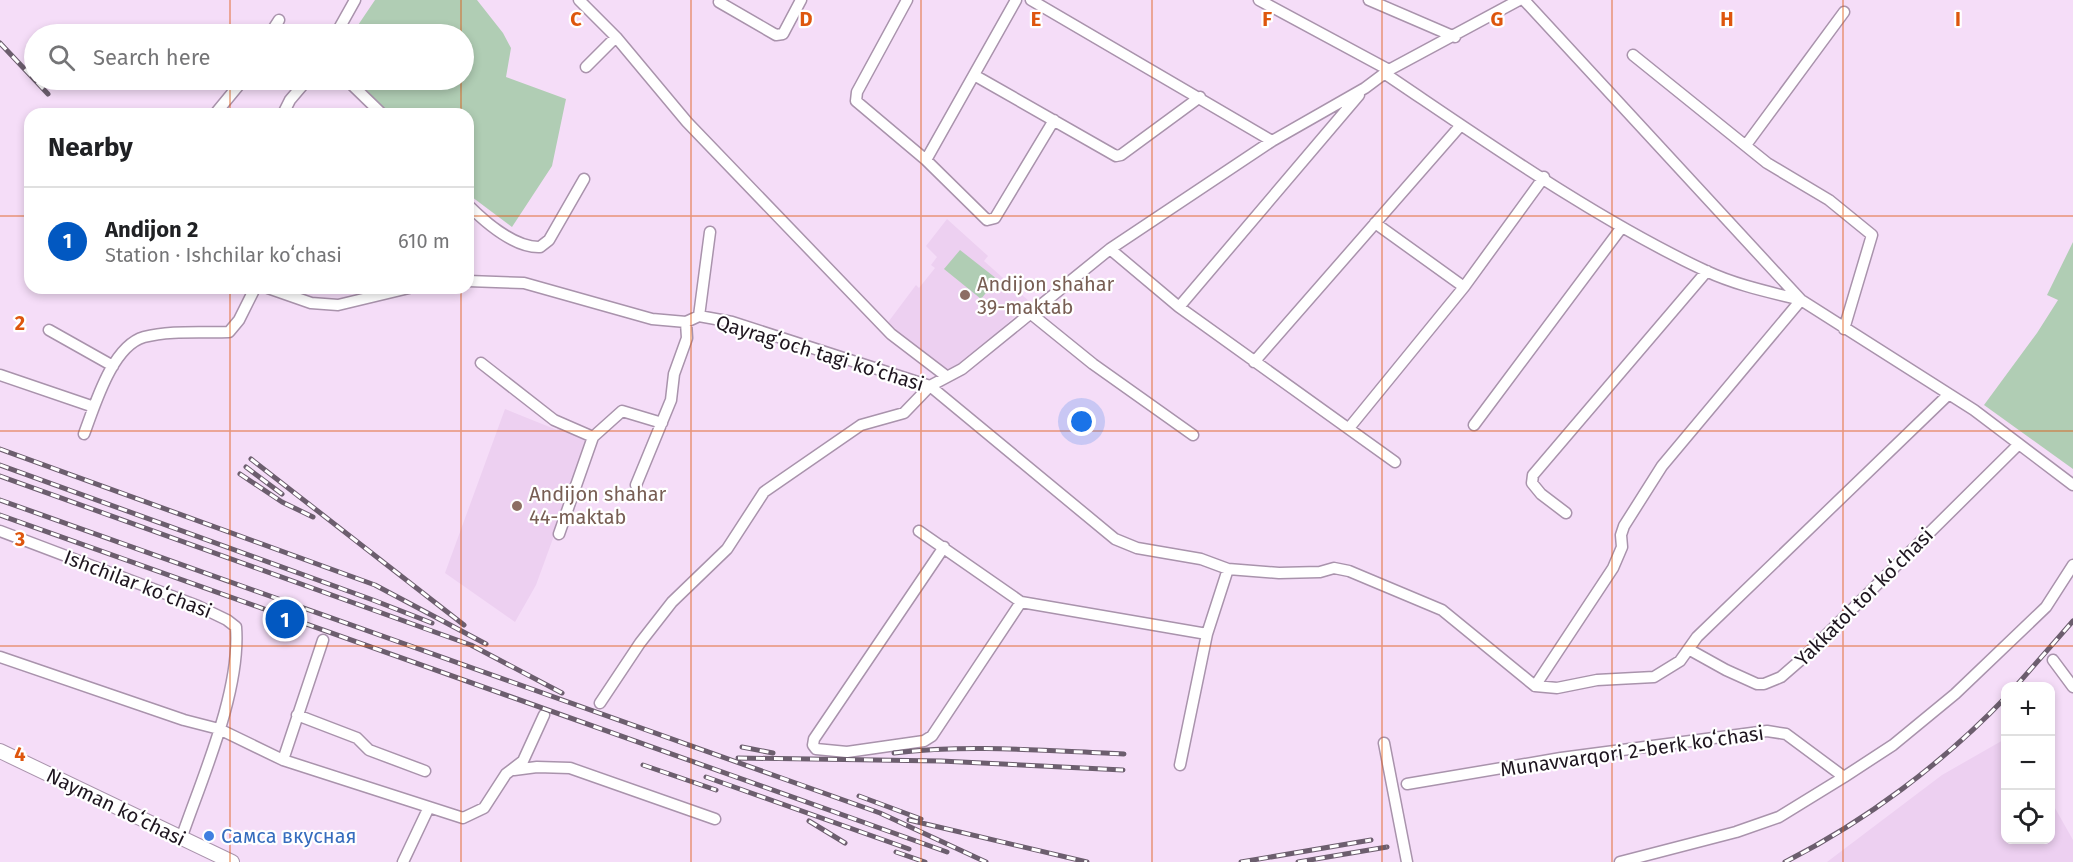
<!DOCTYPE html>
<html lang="en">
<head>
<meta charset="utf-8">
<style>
  body { margin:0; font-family:"Fira Sans",sans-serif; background:#f2f2f2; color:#202124 }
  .controls { position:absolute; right:18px; bottom:18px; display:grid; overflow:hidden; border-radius:12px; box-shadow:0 3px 9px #0003 }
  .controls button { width:54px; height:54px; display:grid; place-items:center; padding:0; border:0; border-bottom:2px solid #e0e0e0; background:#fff; color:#202124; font:30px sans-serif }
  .you { position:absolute; left:1082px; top:422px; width:21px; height:21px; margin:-15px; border:4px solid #fff; border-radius:50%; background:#1a73e8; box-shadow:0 0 0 9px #1a73e833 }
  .badge { display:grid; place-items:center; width:39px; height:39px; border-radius:50%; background:#0258c1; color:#fff; font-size:20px; font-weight:700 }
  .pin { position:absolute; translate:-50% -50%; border:3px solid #fff; box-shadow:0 2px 6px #0006 }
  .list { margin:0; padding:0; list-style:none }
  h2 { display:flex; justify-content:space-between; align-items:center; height:78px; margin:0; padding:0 24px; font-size:26px }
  h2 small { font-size:20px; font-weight:400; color:#757577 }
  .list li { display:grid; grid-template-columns:39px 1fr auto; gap:18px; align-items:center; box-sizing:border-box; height:108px; padding:0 24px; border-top:2px solid #e0e0e0 }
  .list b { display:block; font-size:22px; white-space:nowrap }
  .list p { margin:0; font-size:20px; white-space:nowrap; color:#757577 }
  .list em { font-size:20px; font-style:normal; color:#757577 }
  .icon { flex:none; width:33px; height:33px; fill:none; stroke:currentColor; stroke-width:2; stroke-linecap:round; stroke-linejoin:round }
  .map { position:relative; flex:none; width:2073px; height:862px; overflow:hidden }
  .search { position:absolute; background:#fff; box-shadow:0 3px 9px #0003; left:24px; top:24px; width:450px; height:66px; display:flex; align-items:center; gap:15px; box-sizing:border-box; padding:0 21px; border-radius:33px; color:#757577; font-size:22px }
  .panel { position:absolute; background:#fff; box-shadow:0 3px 9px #0003; left:24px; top:108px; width:450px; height:186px; border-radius:18px }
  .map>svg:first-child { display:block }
  .built { fill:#edd0f1 }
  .green { fill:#b0cdb4 }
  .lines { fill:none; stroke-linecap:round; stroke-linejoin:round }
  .minor-casing { stroke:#a993ac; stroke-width:13 }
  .major-casing { stroke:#a993ac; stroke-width:16 }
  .minor { stroke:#fff; stroke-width:10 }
  .major { stroke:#fff; stroke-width:14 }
  .rail-casing { stroke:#6c5e6e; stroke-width:5 }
  .rail { stroke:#fff; stroke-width:3; stroke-dasharray:9; stroke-linecap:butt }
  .grid { fill:none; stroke:#de560d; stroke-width:1.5; stroke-opacity:0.55 }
  .education-dot { fill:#8d6e63; stroke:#fff; stroke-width:2 }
  .shop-dot { fill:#3f7fe0; stroke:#fff; stroke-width:2 }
  .labels { text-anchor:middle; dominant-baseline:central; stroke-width:4.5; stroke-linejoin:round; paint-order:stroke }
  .education-label { font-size:20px; fill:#785e54; stroke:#fff; text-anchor:start }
  .street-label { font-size:20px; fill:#1e151f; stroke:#fff }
  .shop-label { font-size:20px; fill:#366cbe; stroke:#fff; text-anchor:start }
  .grid-label { font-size:20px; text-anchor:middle; font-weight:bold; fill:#de560d; stroke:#fff; stroke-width:4.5; stroke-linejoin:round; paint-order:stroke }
</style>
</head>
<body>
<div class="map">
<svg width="2073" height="862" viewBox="0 0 2073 862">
  <rect width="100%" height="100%" fill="#f5ddf8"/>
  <path class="built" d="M947,219L988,256L984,261L1030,302L964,364L950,372L886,325L916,285L919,288L935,268L931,265L937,257L926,246Z
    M505,409L557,430L560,425L589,440L536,585L515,622L445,573Z
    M2005,739L2006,840H2050L2051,801L2073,840V862H1827L1942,775Z"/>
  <path class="green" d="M375,0H477L503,33L511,48L506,77L566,99L552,166L512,227L468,194V114H389L355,80H464V34H352Z
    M2073,242V469L1984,405L2037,333L2058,300L2047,295Z
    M960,250L997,279L981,299L944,269Z"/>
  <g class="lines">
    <defs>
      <path id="minor" d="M579,0L616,37L687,122L891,334L946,376
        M907,0L857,92L856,101L926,160L987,220L995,218L1054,120
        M1031,0L1272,141
        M1259,0L1389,70
        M1369,0L1455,37
        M1524,0L1801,300L1974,410L2073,485
        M719,2L776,35L783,34L801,0
        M270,34L279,20
        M336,34L355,0
        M1633,55L1767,163L1829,200L1872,235L1844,329
        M586,67L616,37
        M1384,73C1485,141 1595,219 1706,271C1736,285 1769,292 1801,300L1662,466L1624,526L1621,535L1622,547L1613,568L1535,686
        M974,75L1116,156L1121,155L1200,97
        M347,80L382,114
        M215,114L243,80
        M283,114L290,100L307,80
        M1746,145L1844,12
        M926,160L1016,0
        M468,205C485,222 515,248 540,247L549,240L584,179
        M1375,223L1464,287
        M1110,249L1179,307L1395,462
        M468,281L524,283L652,319L686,322L699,316L732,322L930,386L1115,539L1137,548L1201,559L1228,569L1279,573L1320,572L1334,568L1349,571L1442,610L1535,686L1557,688L1597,680L1654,677L1680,661L1697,637L1949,394
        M268,288L311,303L338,305L409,288
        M1179,307L1359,95
        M1030,313L1093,364L1193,435
        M699,316L710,232
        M49,330L113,366
        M1254,362L1461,125
        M481,363L554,420L593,437
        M0,375L94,407
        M1474,425L1622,227
        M1349,428L1464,287L1544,177
        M84,434C95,405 112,346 144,337C170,330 202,333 229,332L239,320L255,288
        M636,485L671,400L674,374L687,338L686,322
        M1566,513L1541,494L1532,483L1533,475L1707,271
        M0,531L198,606L227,620L236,627C241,691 202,778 181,839
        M919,531L1021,602L1207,634
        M559,534L593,437L622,411L662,423
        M944,547L814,739L813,745L816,749L847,752L924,741L932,736L1021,602
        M323,640L283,760L463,818L484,808L506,774L523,761L544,715
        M1690,650L1726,670L1757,684H1764L1781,677L1804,657L2019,444
        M0,657L184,720L219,729L283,760
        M2053,660L2073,687
        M600,703L640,643L672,602L727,549L764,492L861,425L904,413L930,386L962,369L1110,249L1272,141L1365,88L1389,70L1519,0
        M297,715L357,738L369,750L425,771
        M1384,743L1407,862
        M1180,765L1207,634L1228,569
        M514,770L537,767L570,768L715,819
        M1407,784L1561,758L1767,731L1786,734L1844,777
        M403,862L429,807
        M1620,862L1736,832L1779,817L1844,777L1893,745L1955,694L2046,607L2073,565"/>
      <path id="major" d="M0,751L232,862"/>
    </defs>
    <use href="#minor" class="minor-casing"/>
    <use href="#major" class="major-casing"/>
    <use href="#minor" class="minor"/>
    <use href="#major" class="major"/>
    <defs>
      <path id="rail" d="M0,43L48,94
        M0,449L375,585L486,644
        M251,459L464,625
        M0,465L373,600L432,623
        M246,467L282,494
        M240,474L282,502L313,517
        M0,476L471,645L562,693
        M0,500L880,813L986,862
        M0,515L947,852
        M2016,686L2073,621
        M742,747L773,753
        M894,753C971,744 1047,751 1124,754
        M738,758L941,761L1123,770
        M643,765L716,790
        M706,777L909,849
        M859,796L921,819
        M909,820L1087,862
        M809,821L845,843
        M896,852L925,862
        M1241,862L1371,840
        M1298,862L1387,847
        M1785,862C1866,821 1943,763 2006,697"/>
    </defs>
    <use href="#rail" class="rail-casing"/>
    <use href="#rail" class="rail"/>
  </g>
  <path class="grid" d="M230,0V34M461,0V34M691,0V862M921,0V862M1152,0V862M1382,0V862M1612,0V862M1843,0V862M230,80V114M461,80V114M0,216H30M468,216H2073M230,288V862M461,288V862M0,431H2073M0,646H2073"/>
  <g class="education-dot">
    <circle cx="965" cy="295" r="6"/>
    <circle cx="517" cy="506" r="6"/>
  </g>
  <circle class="shop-dot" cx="209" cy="836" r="6"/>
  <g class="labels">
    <g class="education-label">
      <text x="977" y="284">Andijon shahar<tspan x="977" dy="23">39-maktab</tspan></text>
      <text x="529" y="494">Andijon shahar<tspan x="529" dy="23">44-maktab</tspan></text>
    </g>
    <g class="street-label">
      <text transform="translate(820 353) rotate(17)">Qayragʻoch tagi koʻchasi</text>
      <text transform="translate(138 584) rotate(21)">Ishchilar koʻchasi</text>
      <text transform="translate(1864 597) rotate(-45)">Yakkatol tor koʻchasi</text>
      <text transform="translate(1632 751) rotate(-8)">Munavvarqori 2-berk koʻchasi</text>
      <text transform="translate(116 807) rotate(26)">Nayman koʻchasi</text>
    </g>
    <g class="shop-label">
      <text x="221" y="836">Самса вкусная</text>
    </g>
  </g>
  <g class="grid-label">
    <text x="576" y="26">C</text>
    <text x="806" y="26">D</text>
    <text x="1036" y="26">E</text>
    <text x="1267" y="26">F</text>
    <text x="1497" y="26">G</text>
    <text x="1727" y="26">H</text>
    <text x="1958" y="26">I</text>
    <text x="20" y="330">2</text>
    <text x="20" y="546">3</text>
    <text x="20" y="761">4</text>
  </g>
</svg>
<div class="controls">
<button>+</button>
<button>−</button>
<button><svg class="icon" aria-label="locate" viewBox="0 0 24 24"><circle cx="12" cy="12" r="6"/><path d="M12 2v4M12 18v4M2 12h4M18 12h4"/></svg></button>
</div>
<div class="you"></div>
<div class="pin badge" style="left:285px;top:619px">1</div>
<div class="search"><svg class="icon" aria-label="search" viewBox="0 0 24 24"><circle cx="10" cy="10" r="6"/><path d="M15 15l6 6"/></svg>Search here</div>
<section class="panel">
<h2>Nearby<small></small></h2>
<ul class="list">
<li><span class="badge">1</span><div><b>Andijon 2</b><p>Station · Ishchilar koʻchasi</p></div><em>610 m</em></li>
</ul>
</section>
</div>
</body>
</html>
